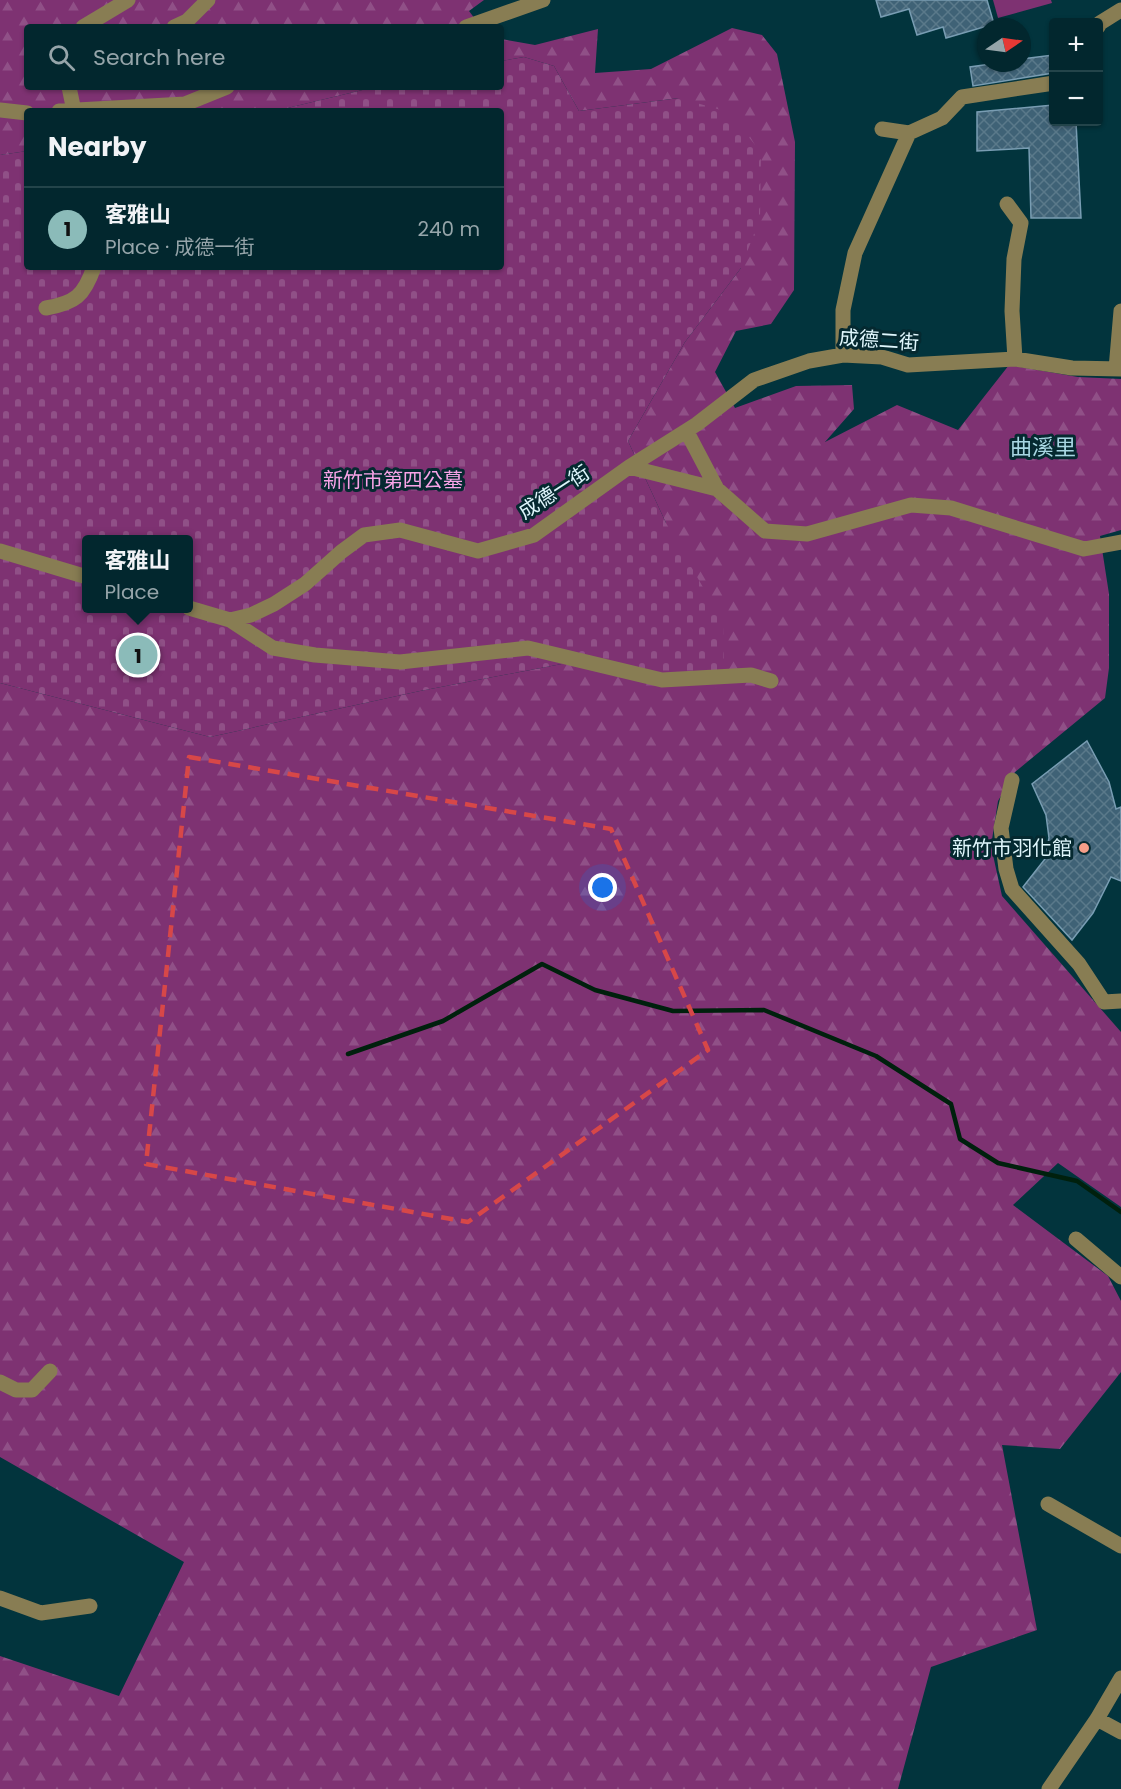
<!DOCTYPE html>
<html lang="en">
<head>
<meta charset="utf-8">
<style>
  body { margin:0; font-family:Poppins,"Noto Sans TC",sans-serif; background:#10333a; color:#f1f3f6 }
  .controls { position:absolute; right:18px; top:18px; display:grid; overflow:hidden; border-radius:6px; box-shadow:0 2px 4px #0004 }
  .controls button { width:54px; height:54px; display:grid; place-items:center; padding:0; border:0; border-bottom:2px solid #23444a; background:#02272e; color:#f1f3f6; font:30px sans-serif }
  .compass { position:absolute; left:977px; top:18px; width:54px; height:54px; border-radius:50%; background:#02272e; box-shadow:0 2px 4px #0004; rotate:77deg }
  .you { position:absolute; left:603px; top:888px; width:21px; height:21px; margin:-15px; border:4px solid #fff; border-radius:50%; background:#1a73e8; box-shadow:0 0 0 9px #1a73e833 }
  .badge { display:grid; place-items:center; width:39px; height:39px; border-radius:50%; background:#8bbbb9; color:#111; font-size:20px; font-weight:700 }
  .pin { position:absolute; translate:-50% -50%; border:3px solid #fff; box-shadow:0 2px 6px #0006 }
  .popup { position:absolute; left:82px; top:535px; width:111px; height:78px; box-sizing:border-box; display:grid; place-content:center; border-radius:6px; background:#02272e; filter:drop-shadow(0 2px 4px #0005); font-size:20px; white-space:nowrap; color:#96a5aa }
  .popup b { font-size:22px; color:#f1f3f6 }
  .popup::after { content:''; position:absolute; left:50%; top:100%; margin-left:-12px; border:12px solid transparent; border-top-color:#02272e }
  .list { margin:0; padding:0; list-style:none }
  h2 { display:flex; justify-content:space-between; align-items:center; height:78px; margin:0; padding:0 24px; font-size:26px }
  h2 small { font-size:20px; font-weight:400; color:#96a5aa }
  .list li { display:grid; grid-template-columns:39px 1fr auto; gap:18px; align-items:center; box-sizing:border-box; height:84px; padding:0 24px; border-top:2px solid #23444a }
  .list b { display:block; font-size:22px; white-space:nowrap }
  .list p { margin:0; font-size:20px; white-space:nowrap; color:#96a5aa }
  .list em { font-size:20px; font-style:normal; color:#96a5aa }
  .icon { flex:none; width:33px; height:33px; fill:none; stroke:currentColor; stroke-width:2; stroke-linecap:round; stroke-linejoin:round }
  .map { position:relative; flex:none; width:1121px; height:1789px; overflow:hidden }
  .search { position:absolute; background:#02272e; box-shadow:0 2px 4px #0004; left:24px; top:24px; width:480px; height:66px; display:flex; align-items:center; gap:15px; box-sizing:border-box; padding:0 21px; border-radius:6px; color:#96a5aa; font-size:22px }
  .panel { position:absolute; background:#02272e; box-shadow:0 2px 4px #0004; left:24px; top:108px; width:480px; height:162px; border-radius:6px }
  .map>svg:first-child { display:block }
  .forest { fill:url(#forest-firs) }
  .cemetery { fill:url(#cemetery-stones); fill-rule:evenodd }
  .pitch { fill:#7e3272 }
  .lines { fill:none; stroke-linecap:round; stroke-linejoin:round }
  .stream { stroke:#00200d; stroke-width:4.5 }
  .building { fill:url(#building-cross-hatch); stroke:#799db3; stroke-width:1.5 }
  .minor { stroke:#887d53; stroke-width:15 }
  .marked { fill:none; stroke:#d74748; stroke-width:4.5; stroke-dasharray:12 8; stroke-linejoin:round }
  .poi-dot { fill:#f49e89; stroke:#052930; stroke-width:2 }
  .labels { text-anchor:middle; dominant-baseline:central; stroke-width:6; stroke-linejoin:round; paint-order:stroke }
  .street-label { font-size:20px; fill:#dff6fc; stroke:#052930 }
  .park-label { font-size:20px; fill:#f9a4e8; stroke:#052930 }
  .poi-label { font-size:20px; fill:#dff6fc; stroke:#052930; text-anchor:end }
  .quarter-label { font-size:22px; fill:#a8d7e3; stroke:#052930 }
</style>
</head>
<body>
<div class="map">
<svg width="1121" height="1789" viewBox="0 0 1121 1789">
  <defs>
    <pattern id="forest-firs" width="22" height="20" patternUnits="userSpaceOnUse" patternTransform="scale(1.5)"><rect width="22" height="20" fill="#7e3272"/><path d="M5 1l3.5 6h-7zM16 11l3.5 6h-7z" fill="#905087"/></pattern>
    <pattern id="cemetery-stones" width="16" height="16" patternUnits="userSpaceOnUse" patternTransform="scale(1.5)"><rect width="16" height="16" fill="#7e3272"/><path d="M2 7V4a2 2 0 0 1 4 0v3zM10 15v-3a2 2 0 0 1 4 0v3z" fill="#905087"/></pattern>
    <pattern id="building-cross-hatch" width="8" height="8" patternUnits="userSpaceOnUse" patternTransform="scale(1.5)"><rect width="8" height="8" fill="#3f6276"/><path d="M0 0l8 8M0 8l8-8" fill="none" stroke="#5a798a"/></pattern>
  </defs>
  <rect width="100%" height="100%" fill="#02343d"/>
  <path class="forest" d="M0,0H484L469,11L481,27H27V87H375L275,111H27V151L0,155Z
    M732,28L762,35L777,54L795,142L794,290L771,324L736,331L715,372L735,408L796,386L852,385L854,409L825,442L897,405L958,430L1009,365L1078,377L1121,379V530L1100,536L1109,594V668L1105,698L1015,772L998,801L991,846L1002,896L1121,1032V1207L1058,1163L1013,1205L1108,1276L1121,1301V1372L1060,1449L1002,1445L1037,1630L931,1667L898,1789H0V1656L119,1696L184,1562L0,1457V683L210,737L420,691L588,659L666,523L628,441L685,342L741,268L679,98L579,111L554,66L524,57L501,61V39L535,45L598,29L595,73L651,69Z"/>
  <path class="cemetery" d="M524,57L554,66L579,111L679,98L728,112L761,152L760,218L741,268L685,342L628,441L666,523L723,622L724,689L588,659L420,691L210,737L0,683V155L27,151V267H501V111H275L375,87H501V61ZM87,540H189V608H87Z"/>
  <path class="pitch" d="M993,0H1051L1052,3L998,18Z"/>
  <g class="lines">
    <path class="stream" d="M348,1054L443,1021L542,964L595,990L673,1011L764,1010L876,1056L951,1104L960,1139L998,1163L1077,1181L1121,1212"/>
  </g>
  <path class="building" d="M876,0H987L994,24L946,38L943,27L917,35L909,9L881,17Z
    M1053,55V73L973,86L970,67L998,63H1022V59Z
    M1053,105V122H1076L1081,218H1031L1029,148L977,151V112Z
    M1087,741L1109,782L1116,809L1121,807V881L1111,877L1093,913L1072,940L1023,887L1045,859L1049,838L1046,815L1032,784Z"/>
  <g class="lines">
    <path class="minor" d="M83,27L128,0
      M174,27L187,21L208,0
      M466,27L543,0
      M1098,27L1100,23L1121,10
      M69,87L74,111
      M0,110L27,113
      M59,111L185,104L227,87
      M882,129L909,133L942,118L962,97L1054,83
      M1007,204L1021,223L1014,259L1012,311L1015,359
      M46,308C75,303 84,296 94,267
      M843,355V310L855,253L909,133
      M1116,369L1121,311
      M687,432L717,489
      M629,467L697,424L754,380L809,361L843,355L882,357L908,365L1015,359L1072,368L1121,369
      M0,551L87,577
      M189,608L230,620L251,615L274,604L305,584L341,552L364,535L400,530L478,551L534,535L629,467L717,489L765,531L807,534L911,505L951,508L1084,549L1121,542
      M230,620L273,648L315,655L400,662L528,648L662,680L751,675L771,681
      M1012,780L1001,828L1006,869L1012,889L1079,964L1104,1002L1121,1001
      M1076,1239L1121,1277
      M0,1382L16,1390H32L50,1371
      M1048,1504L1121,1546
      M0,1598L41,1613L90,1606
      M1097,1719L1121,1732
      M1049,1789L1097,1719L1121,1678"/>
  </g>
  <path class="marked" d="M189,757L611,829L708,1050L468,1222L146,1164Z"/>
  <circle class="poi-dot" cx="1084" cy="848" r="6"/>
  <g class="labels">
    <g class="street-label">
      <text transform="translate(879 340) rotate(4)">成德二街</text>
      <text transform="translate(554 492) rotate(-33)">成德一街</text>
    </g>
    <g class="park-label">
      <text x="393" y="480">新竹市第四公墓</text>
    </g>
    <g class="poi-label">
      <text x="1072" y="848">新竹市羽化館</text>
    </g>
    <g class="quarter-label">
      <text x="1043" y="447">曲溪里</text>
    </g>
  </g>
</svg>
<div class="controls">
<button>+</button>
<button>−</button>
</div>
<svg class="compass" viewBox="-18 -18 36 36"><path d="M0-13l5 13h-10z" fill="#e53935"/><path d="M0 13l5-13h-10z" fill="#96a5aa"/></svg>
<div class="you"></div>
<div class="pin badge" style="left:138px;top:655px">1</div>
<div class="popup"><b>客雅山</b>Place</div>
<div class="search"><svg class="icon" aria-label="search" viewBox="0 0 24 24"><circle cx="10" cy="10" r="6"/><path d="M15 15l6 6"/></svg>Search here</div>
<section class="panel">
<h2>Nearby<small></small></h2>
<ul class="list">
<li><span class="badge">1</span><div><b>客雅山</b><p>Place · 成德一街</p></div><em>240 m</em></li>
</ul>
</section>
</div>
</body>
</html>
